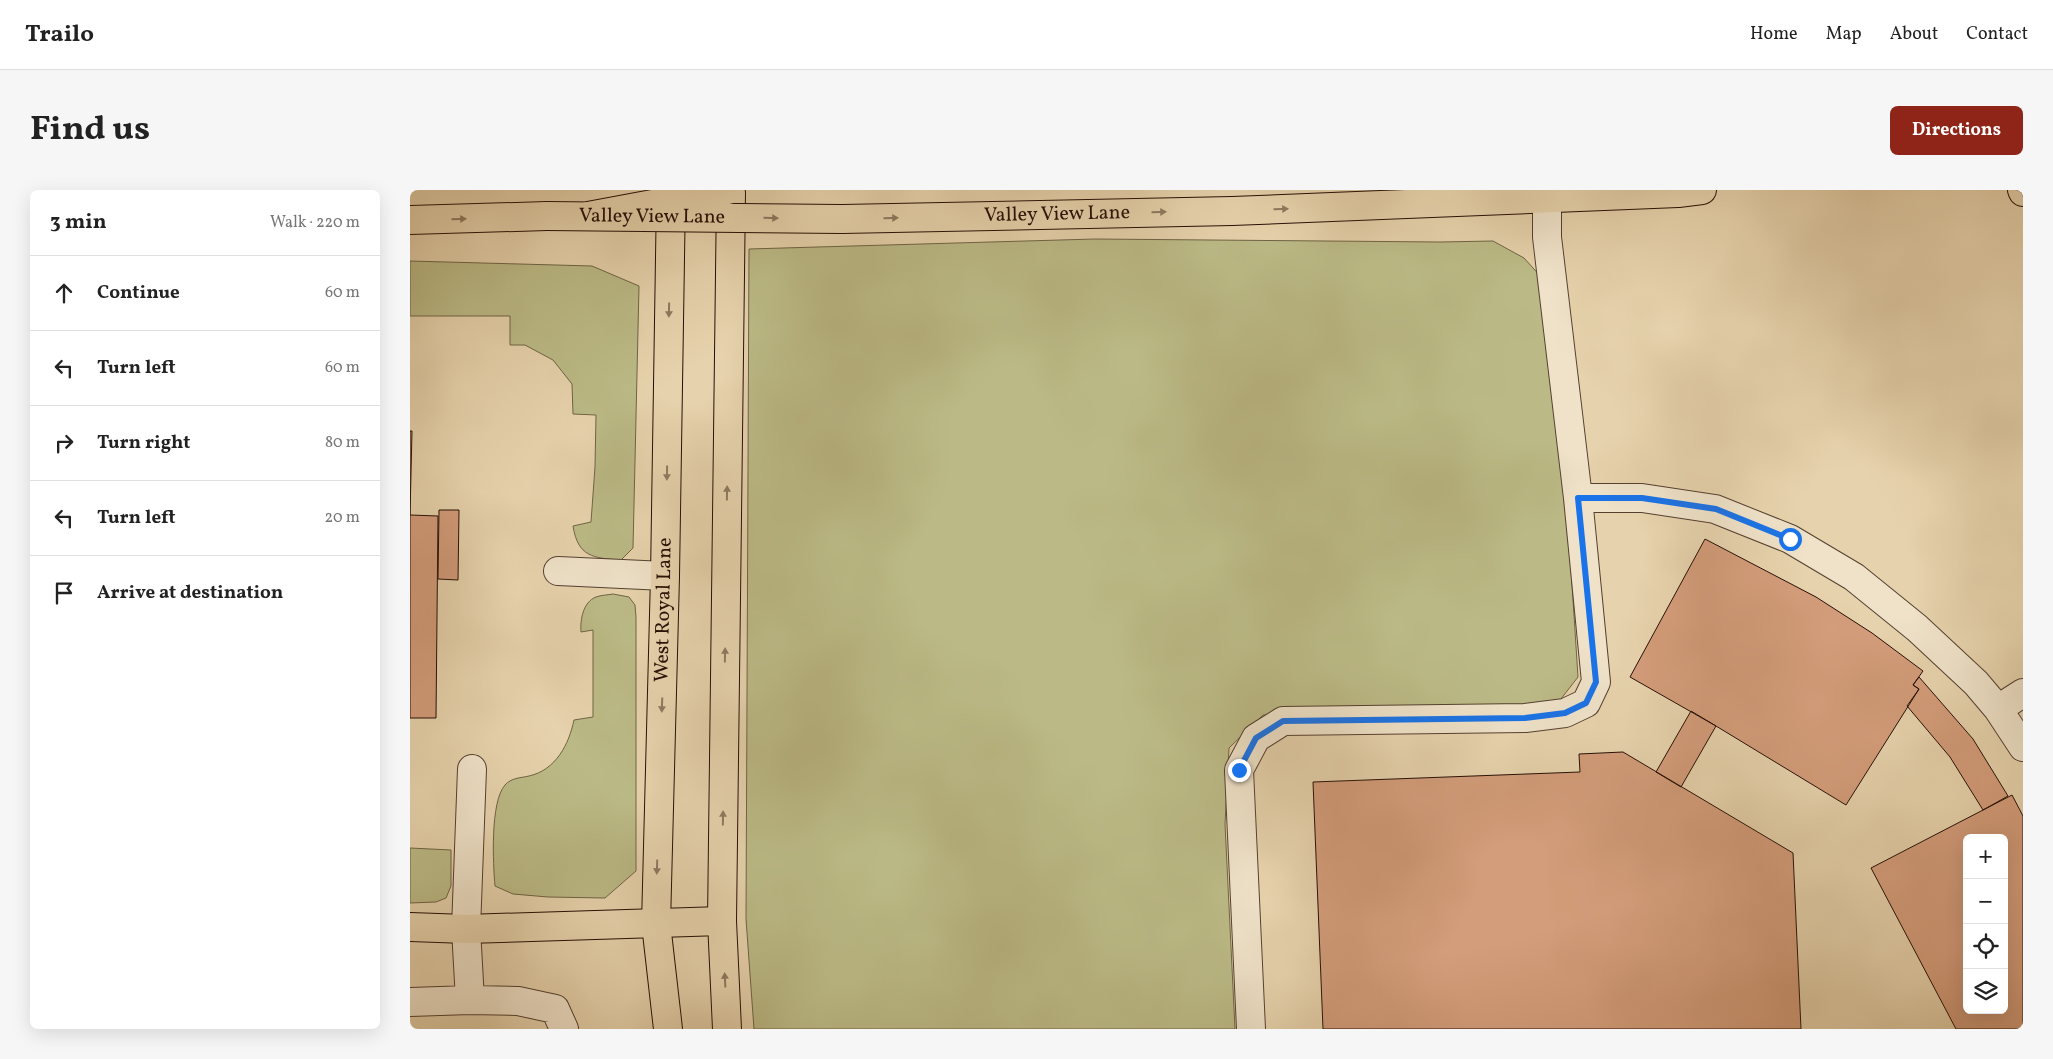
<!DOCTYPE html>
<html lang="en">
<head>
<meta charset="utf-8">
<style>
  body { margin:0; font-family:Vollkorn,serif; background:#f6f6f6; color:#222 }
  .controls { position:absolute; right:15px; bottom:15px; display:grid; overflow:hidden; border-radius:8px; box-shadow:0 5px 20px #0002 }
  .controls button { width:45px; height:45px; display:grid; place-items:center; padding:0; border:0; border-bottom:1px solid #e0e0e0; background:#fff; color:#222; font:25px sans-serif }
  .stop { position:absolute; width:15px; height:15px; margin:-11px; border:4px solid #1a73e8; border-radius:50%; background:#fff }
  .stop.end { background:#1a73e8; border-color:#fff; box-shadow:0 1px 5px #0008 }
  .list { margin:0; padding:0; list-style:none }
  h2 { display:flex; justify-content:space-between; align-items:center; height:65px; margin:0; padding:0 20px; font-size:21px }
  h2 small { font-size:16px; font-weight:400; color:#767676 }
  .list li { display:grid; grid-template-columns:32px 1fr auto; gap:15px; align-items:center; box-sizing:border-box; height:75px; padding:0 20px; border-top:1px solid #e0e0e0 }
  .list b { display:block; font-size:19px; white-space:nowrap }
  .list em { font-size:16px; font-style:normal; color:#767676 }
  .icon { flex:none; width:28px; height:28px; fill:none; stroke:currentColor; stroke-width:2; stroke-linecap:round; stroke-linejoin:round }
  .map { position:relative; flex:none; width:1613px; height:839px; overflow:hidden; border-radius:8px }
  header { display:flex; align-items:center; gap:30px; box-sizing:border-box; height:70px; padding:0 25px; background:#fff; border-bottom:1px solid #e0e0e0 }
  header strong { font-size:24px }
  nav { display:flex; gap:28px; margin-inline-start:auto; font-size:18px }
  .intro { display:flex; align-items:center; justify-content:space-between; box-sizing:border-box; height:120px; padding:0 30px }
  h1 { margin:0; font-size:35px }
  .button { padding:12px 22px; border-radius:8px; background:#8f2418; color:#fff; font-size:18px; font-weight:700 }
  main { display:flex; gap:30px; padding:0 30px }
  aside { flex:1; background:#fff; border-radius:8px; box-shadow:0 5px 20px #0002 }
  .map>svg:first-child { display:block }
  .green { fill:#bbba86; stroke:#706446 }
  .building { fill:#d39c7a; stroke:#250f06; fill-rule:evenodd }
  .lines { fill:none; stroke-linecap:round; stroke-linejoin:round }
  .minor-casing { stroke:#554030; stroke-width:30 }
  .major-casing { stroke:#250f06; stroke-width:30 }
  .minor { stroke:#efe2c9; stroke-width:28 }
  .major { stroke:#e6d2ac; stroke-width:28 }
  .major-bridge-casing { stroke:#250f06; stroke-width:30; stroke-linecap:butt }
  .highway-bridge-casing { stroke:#250f06; stroke-width:30; stroke-linecap:butt }
  .major-bridge { stroke:#e6d2ac; stroke-width:28 }
  .highway-bridge { stroke:#e6d2ac; stroke-width:28 }
  .oneway { fill:#8f7a61 }
  .route { stroke:#1a73e8; stroke-width:6 }
  .labels { text-anchor:middle; dominant-baseline:central; stroke-width:4.5; stroke-linejoin:round; paint-order:stroke }
  .street-label { font-size:20px; fill:#250f06; stroke:#efe2c9 }
</style>
</head>
<body>
<header>
<strong>Trailo</strong>
<nav><a>Home</a><a>Map</a><a>About</a><a>Contact</a></nav>
</header>
<div class="intro"><h1>Find us</h1><a class="button">Directions</a></div>
<main>
<aside>
<h2>3 min<small>Walk · 220 m</small></h2>
<ul class="list">
<li><svg class="icon" aria-label="ahead" viewBox="0 0 24 24"><path d="M12 20V5M6 11l6-6 6 6"/></svg><div><b>Continue</b></div><em>60 m</em></li>
<li><svg class="icon" aria-label="left" viewBox="0 0 24 24"><path d="M17 20v-9H6M10 6l-5 5 5 5"/></svg><div><b>Turn left</b></div><em>60 m</em></li>
<li><svg class="icon" aria-label="right" viewBox="0 0 24 24"><path d="M7 20v-9h11M14 6l5 5-5 5"/></svg><div><b>Turn right</b></div><em>80 m</em></li>
<li><svg class="icon" aria-label="left" viewBox="0 0 24 24"><path d="M17 20v-9H6M10 6l-5 5 5 5"/></svg><div><b>Turn left</b></div><em>20 m</em></li>
<li><svg class="icon" aria-label="arrive" viewBox="0 0 24 24"><path d="M6 21V4h12l-3 4 3 4H6"/></svg><div><b>Arrive at destination</b></div></li>
</ul>
</aside>
<div class="map">
<svg width="1613" height="839" viewBox="0 0 1613 839">
  <rect width="100%" height="100%" fill="#e6d2ac"/>
  <filter id="stains"><feTurbulence type="fractalNoise" baseFrequency=".004" numOctaves="4"/><feColorMatrix values="0 0 0 0 .2 0 0 0 0 .09 0 0 0 0 .02 0 0 0 .5 -.17"/></filter>
  <radialGradient id="worn" r=".72"><stop offset=".6" stop-color="#630" stop-opacity="0"/><stop offset="1" stop-color="#630" stop-opacity=".3"/></radialGradient>
  <path class="green" d="M685,49L1030,52L1083,51L1114,68L1143,100L1168,487L1147,514L963,522L853,525L819,558L815,634L825,839H344L336,729L339,59Z
    M0,71L182,76L229,96L223,358L211,370C183,368 168,367 163,336L181,332L185,277L186,225L163,224L162,194L143,170L115,155H100V126H0Z
    M203,404L219,407L225,415L226,427V681L195,708L138,707L103,704L85,696C83,674 80,612 95,595C101,588 110,588 119,586C146,580 159,554 164,530L183,527V440L171,442C170,430 173,412 186,407C191,405 198,405 203,404Z
    M0,658L41,660V696L36,708L26,712L0,713Z"/>
  <path class="building" d="M0,241H2L0,325L28,326L26,528H0Z
    M29,320H49L48,390L28,389Z
    M1295,349L1406,407L1462,443L1513,481L1503,495L1509,499L1436,615L1306,536L1220,487Z
    M1509,487L1563,549L1598,606L1573,620L1540,567L1497,516L1509,499L1503,495Z
    M1281,521L1306,536L1271,597L1246,582Z
    M1213,562L1383,663L1391,839H913L903,592L1170,582L1169,564Z
    M1602,605L1613,626V839H1546L1461,678ZM1557,648H1594V820H1557Z"/>
  <g class="lines">
    <defs>
      <path id="minor" d="M1137,8V47L1168,308H1232L1305,319L1380,349L1444,387L1507,438L1566,493L1588,519L1613,557
        M148,381L255,386
        M1588,519L1613,503
        M60,810L108,811L145,819L154,839
        M0,812L60,810L56,739L62,579
        M841,839L829,580L846,548L873,531L1115,528L1155,523L1176,513L1186,492L1168,308"/>
      <g id="major">
        <path d="M1612,0L1613,2"/>
        <path id="s1" d="M432,29L822,21L1268,3L1292,0"/>
        <path d="M0,30L137,26"/>
        <path d="M0,737L56,739L312,731"/>
        <path id="s2" d="M258,839L246,734L255,386L261,4"/>
        <path d="M317,839L312,731L321,3"/>
      </g>
    </defs>
    <use href="#minor" class="minor-casing"/>
    <use href="#major" class="major-casing"/>
    <use href="#minor" class="minor"/>
    <use href="#major" class="major"/>
    <defs>
      <g id="major-bridge">
        <path id="s3" d="M137,26L432,29"/>
      </g>
      <path id="highway-bridge" d="M178,26L318,0"/>
    </defs>
    <use href="#major-bridge" class="major-bridge-casing"/>
    <use href="#highway-bridge" class="highway-bridge-casing"/>
    <use href="#major-bridge" class="major-bridge"/>
    <use href="#highway-bridge" class="highway-bridge"/>
  </g>
  <defs><path id="oneway-solid" d="M-6-.8H1V-3.2L6.5 0L1 3.2V.8H-6Z" transform="scale(1.25)"/></defs>
  <g class="oneway">
    <use href="#oneway-solid" transform="translate(871 19) rotate(-2)"/>
    <use href="#oneway-solid" transform="translate(749 22) rotate(-1)"/>
    <use href="#oneway-solid" transform="translate(361 28) rotate(1)"/>
    <use href="#oneway-solid" transform="translate(481 28) rotate(-1)"/>
    <use href="#oneway-solid" transform="translate(49 29) rotate(-2)"/>
    <use href="#oneway-solid" transform="translate(259 120) rotate(91)"/>
    <use href="#oneway-solid" transform="translate(257 283) rotate(91)"/>
    <use href="#oneway-solid" transform="translate(317 303) rotate(-89)"/>
    <use href="#oneway-solid" transform="translate(315 465) rotate(-89)"/>
    <use href="#oneway-solid" transform="translate(252 515) rotate(92)"/>
    <use href="#oneway-solid" transform="translate(313 628) rotate(-89)"/>
    <use href="#oneway-solid" transform="translate(247 677) rotate(92)"/>
    <use href="#oneway-solid" transform="translate(315 790) rotate(-93)"/>
  </g>
  <g class="lines">
    <path class="route" d="M829,580L846,548L873,531L1115,528L1155,523L1176,513L1186,492L1168,308H1232L1306,319L1380,349"/>
  </g>
  <g class="labels">
    <g class="street-label">
      <text stroke="none"><textPath href="#s1" startOffset="215">Valley View Lane</textPath></text>
      <text stroke="none"><textPath href="#s3" startOffset="105">Valley View Lane</textPath></text>
      <text stroke="none"><textPath href="#s2" startOffset="420">West Royal Lane</textPath></text>
    </g>
  </g>
  <rect width="100%" height="100%" filter="url(#stains)"/>
  <rect width="100%" height="100%" fill="url(#worn)"/>
</svg>
<div class="controls">
<button>+</button>
<button>−</button>
<button><svg class="icon" aria-label="locate" viewBox="0 0 24 24"><circle cx="12" cy="12" r="6"/><path d="M12 2v4M12 18v4M2 12h4M18 12h4"/></svg></button>
<button><svg class="icon" aria-label="layers" viewBox="0 0 24 24"><path d="M12 4l9 5-9 5-9-5zM3 14l9 5 9-5"/></svg></button>
</div>
<div class="stop" style="left:1380px;top:349px"></div>
<div class="stop end" style="left:829px;top:580px"></div>
</div>
</main>
</body>
</html>
